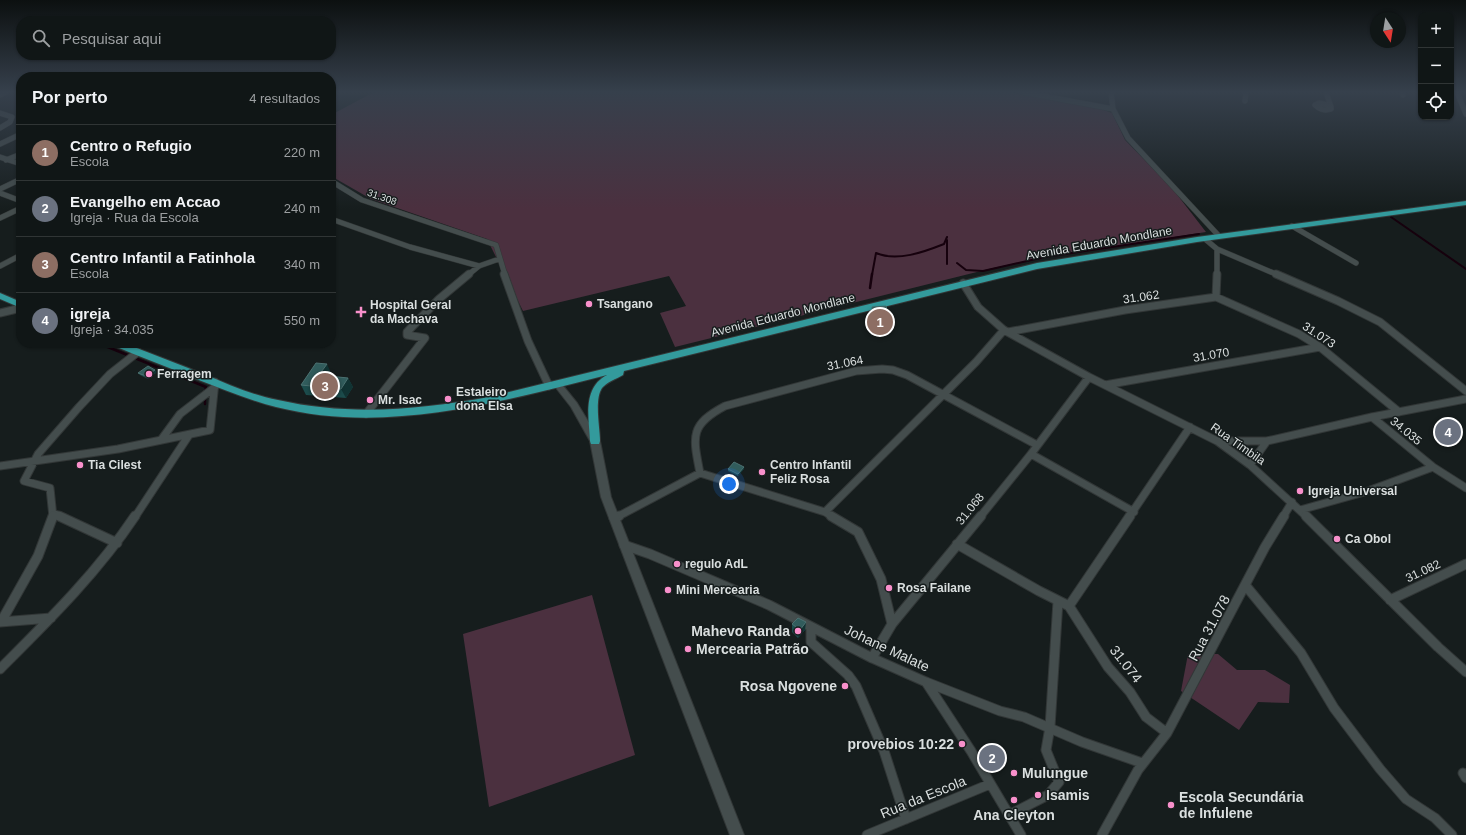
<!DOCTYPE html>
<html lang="pt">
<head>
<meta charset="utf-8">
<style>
  body { margin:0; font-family:Helvetica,sans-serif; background:#1e2323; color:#f1f3f6 }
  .controls { position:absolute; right:12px; top:12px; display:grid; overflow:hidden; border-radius:8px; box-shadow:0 1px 3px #0004 }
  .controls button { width:36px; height:36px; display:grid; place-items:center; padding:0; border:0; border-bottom:1px solid #303535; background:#101616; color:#f1f3f6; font:20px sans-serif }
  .compass { position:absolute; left:1370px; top:12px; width:36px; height:36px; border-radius:50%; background:#101616; box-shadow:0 1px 3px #0004; rotate:168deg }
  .you { position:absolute; left:729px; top:484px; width:14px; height:14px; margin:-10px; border:3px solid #fff; border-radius:50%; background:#1a73e8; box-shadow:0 0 0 6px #1a73e833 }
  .badge { display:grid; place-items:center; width:26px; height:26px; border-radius:50%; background:#f890cb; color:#fff; font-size:13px; font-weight:700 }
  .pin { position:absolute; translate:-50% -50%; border:2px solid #fff; box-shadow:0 1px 4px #0006 }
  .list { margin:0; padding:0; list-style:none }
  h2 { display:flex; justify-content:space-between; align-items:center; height:52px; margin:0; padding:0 16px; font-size:17px }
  h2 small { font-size:13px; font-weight:400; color:#9c9fa1 }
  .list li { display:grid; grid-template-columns:26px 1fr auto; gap:12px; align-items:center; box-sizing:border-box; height:56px; padding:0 16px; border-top:1px solid #303535 }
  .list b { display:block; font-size:15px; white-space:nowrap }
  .list p { margin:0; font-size:13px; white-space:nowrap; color:#9c9fa1 }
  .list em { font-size:13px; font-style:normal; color:#9c9fa1 }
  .icon { flex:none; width:22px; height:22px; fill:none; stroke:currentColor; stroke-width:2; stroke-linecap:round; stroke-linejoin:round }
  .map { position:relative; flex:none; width:1466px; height:835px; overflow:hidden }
  .search { position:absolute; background:#101616; box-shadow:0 1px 3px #0004; left:16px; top:16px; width:320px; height:44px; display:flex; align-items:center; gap:10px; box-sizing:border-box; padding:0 14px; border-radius:16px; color:#9c9fa1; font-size:15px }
  .panel { position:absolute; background:#101616; box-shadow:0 1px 3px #0004; left:16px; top:72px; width:320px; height:276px; border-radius:16px }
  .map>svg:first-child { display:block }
  .green { fill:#4b303f }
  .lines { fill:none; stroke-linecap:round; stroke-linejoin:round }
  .stream-far1 { stroke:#16010d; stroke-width:2 }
  .stream { stroke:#16010d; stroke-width:2.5 }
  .street-far2-casing { stroke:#323737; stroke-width:6 }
  .street-far1-casing { stroke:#323737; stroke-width:9 }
  .street-casing { stroke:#323737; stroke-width:11 }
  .secondary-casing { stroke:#323737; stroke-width:2 }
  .primary-casing { stroke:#323737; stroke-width:2 }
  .street-far2 { stroke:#444d4d; stroke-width:5 }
  .street-far1 { stroke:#444d4d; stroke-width:7 }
  .street { stroke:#444d4d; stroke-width:9 }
  .secondary { fill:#444d4d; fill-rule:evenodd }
  .primary { fill:#339a9c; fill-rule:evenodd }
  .wall { fill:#1c4c4c }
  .shaded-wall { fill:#133 }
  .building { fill:#315c5c; stroke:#4b7070 }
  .poi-dot { fill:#f890cb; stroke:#161d1d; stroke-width:1.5 }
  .labels { text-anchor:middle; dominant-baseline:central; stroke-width:3; stroke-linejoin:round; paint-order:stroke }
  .far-street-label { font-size:10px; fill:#dadfdf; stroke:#161d1d }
  .street-label { font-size:12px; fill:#dadfdf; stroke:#161d1d }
  .poi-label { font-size:12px; font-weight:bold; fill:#dadfdf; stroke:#161d1d; text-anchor:start }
  .near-street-label { font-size:14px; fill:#dadfdf; stroke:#161d1d }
  .near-poi-label { font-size:14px; font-weight:bold; fill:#dadfdf; stroke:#161d1d; text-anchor:start }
</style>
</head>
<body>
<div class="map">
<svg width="1466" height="835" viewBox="0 0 1466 835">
  <rect width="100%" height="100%" fill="#161d1d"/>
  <path class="green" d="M374,92H1010L1101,109L1112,113L1125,140L1172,188L1206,232L1046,257L993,268L675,347L660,313L686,306L669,276L523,311L487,239L371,199L331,176V115Z
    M592,595L635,755L489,807L463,634Z
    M1188,654H1218L1237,670H1265L1290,685L1289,703L1258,702L1239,730L1181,691Z"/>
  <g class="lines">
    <path class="stream-far1" d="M1391,217L1466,269
      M947,240V264
      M957,263L966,270L983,271L1045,257L1199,234
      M872,275L876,253C897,262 924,252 944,244L947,237"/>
    <path class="stream" d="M870,288L872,274
      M98,343L206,387L205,392
      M205,397V404"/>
    <defs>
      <path id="street-far2" d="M1022,92L1113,109
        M1111,92L1113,109L1128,138L1219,236
        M1326,92L1331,107
        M1402,92L1403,95
        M1457,92L1466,114
        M0,95L6,92
        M1245,101L1246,92
        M1319,103L1327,105L1331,109C1325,111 1320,110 1315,105Z
        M0,113L12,117L10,122L0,128
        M0,144L19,135
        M0,157L21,164
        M6,160L21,154
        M331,181L362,200L496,245L505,275
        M0,189L21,179
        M0,193L21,201
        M0,218L21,208
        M331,219L410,247L479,266
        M1292,226L1356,263
        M1205,239L1217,249V275
        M1217,249L1278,275
        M0,266L21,255
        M468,275L479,266L499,259"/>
      <path id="street-far1" d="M504,274L528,341L549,386
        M1276,274L1338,301L1380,322L1466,391
        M963,283L978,307L1004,330L1089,377L1217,441L1250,465L1307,517
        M1216,297L1299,334L1320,347L1399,412
        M0,313L21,308
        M1008,332L1125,310L1216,297L1217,274
        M1105,385L1320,347
        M366,414L425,338L407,335V332L439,299L469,274
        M1372,417L1433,467L1466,488
        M161,440L180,414L215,387
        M1217,441H1267L1372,417L1466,399
        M1031,454L1134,512
        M1250,465L1267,441
        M0,466L118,449L210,430L215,382
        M700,473C693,437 689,425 725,406L856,371L882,369L893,370L907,375L1037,445
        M1300,510L1368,491L1433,467
        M825,512L976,362L1004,330
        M53,513L61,517
        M53,517L50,488L24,481L38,454L79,407L110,374L138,352
        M135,517L189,435
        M617,517L700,473L825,512L833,517
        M980,517L1031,454L1089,377
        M1129,517L1190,427
        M1283,517L1292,502"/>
      <path id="street" d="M59,516L117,543
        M831,516L858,532L881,579L892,624
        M1306,516L1438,647L1466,672
        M614,518L619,516
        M957,544L1039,591L1069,606L1108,667L1130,692L1146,717L1167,733
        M624,545L650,554L769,605L872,658L926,682L1000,711L1024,717L1082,742L1142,763
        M1246,586L1301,653L1334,708L1380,769L1406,799L1435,818L1452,835
        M1390,600L1466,564
        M1069,606L1130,516
        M0,622L51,618
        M1,622L38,556L53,516
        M811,628V642L848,675L856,686L884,751L906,819
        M872,658L892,624L981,516
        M0,669C48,621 97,573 135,516
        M926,682L971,751L1021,835
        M1463,773L1466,778
        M1009,815L1048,795L1059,782L1046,750L1050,727L1058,601
        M867,835L990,784
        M1102,835L1138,770L1167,733L1265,547L1284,516"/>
      <path id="secondary" d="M557,381L560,382L577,403L600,441L611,497L744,835H730L601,497L590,441L571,407L553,384Z"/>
      <path id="primary" d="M1466,201V205L1197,242L1037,269L624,371L623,375C616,379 607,382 602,388C594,400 600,428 600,441L599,444H591L590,441C589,418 582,388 607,375C499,402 387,435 276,407C248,400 223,389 196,379C168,367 140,357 112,345L110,343H124C151,354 179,364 206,375C230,385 252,395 278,400C348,416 419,410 489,397L1037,263L1197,237Z
        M0,293L21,302V308L0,299Z"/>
    </defs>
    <use href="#street-far2" class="street-far2-casing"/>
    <use href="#street-far1" class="street-far1-casing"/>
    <use href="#street" class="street-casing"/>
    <use href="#secondary" class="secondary-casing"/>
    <use href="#primary" class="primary-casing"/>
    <use href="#street-far2" class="street-far2"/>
    <use href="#street-far1" class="street-far1"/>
    <use href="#street" class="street"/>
    <use href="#secondary" class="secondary"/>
    <use href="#primary" class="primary"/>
  </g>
  <path class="wall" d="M872,307L890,319L888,328L875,329L871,316Z
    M157,372L148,379L140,375L138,373Z
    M331,373L330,376L348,378L353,387L346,398L306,395L301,385Z
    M744,467V469L738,476L728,471V469Z
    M792,624L805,630L798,638L792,632Z"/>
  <path class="shaded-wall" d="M327,364L331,373L324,385L319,375Z
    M155,370L157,372L148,379L146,376Z
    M348,378L353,387L346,398L341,389Z
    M744,467V469L738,476V474Z
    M806,622L805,630L798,638L800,630Z"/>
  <path class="building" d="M886,306L890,319L877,320L872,307Z
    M316,363L327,364L319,375L348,378L341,389L301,385Z
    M148,366L155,370L146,376L138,373Z
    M734,462L744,467L738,474L728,469Z
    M798,618L806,622L800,630L792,624Z"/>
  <linearGradient id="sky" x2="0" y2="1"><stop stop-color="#0c1010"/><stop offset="0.44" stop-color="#36404c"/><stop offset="1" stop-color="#36404c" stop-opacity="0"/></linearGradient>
  <rect width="1466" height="209" fill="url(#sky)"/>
  <g class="poi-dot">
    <circle cx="589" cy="304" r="4"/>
    <path d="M359 306h4v4h4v4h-4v4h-4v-4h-4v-4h4z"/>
    <circle cx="149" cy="374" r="4"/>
    <circle cx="448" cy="399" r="4"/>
    <circle cx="370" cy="400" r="4"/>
    <circle cx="80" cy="465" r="4"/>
    <circle cx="762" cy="472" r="4"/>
    <circle cx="1300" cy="491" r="4"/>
    <circle cx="1337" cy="539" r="4"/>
    <circle cx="677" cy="564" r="4"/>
    <circle cx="889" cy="588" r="4"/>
    <circle cx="668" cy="590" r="4"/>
    <circle cx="798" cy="631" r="4"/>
    <circle cx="688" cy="649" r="4"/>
    <circle cx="845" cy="686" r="4"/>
    <circle cx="962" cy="744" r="4"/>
    <circle cx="1014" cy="773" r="4"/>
    <circle cx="1038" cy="795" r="4"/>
    <circle cx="1014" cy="800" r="4"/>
    <circle cx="1171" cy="805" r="4"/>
  </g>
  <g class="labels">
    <g class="far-street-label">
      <text transform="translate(382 197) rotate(19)">31.308</text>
    </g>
    <g class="street-label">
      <text transform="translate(1099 243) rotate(-10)">Avenida Eduardo Mondlane</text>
      <text transform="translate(1141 297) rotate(-8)">31.062</text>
      <text transform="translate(783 315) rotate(-14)">Avenida Eduardo Mondlane</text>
      <text transform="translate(1319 335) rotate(33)">31.073</text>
      <text transform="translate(1211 355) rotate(-10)">31.070</text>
      <text transform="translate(845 363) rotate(-11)">31.064</text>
      <text transform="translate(1406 431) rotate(39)">34.035</text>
      <text transform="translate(1238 444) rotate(35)">Rua Timbila</text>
      <text transform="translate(970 509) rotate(-51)">31.068</text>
      <text transform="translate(1423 571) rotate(-25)">31.082</text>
    </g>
    <g class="poi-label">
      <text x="597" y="304">Tsangano</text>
      <text x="370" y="305">Hospital Geral<tspan x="370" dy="14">da Machava</tspan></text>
      <text x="157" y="374">Ferragem</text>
      <text x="456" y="392">Estaleiro<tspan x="456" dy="14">dona Elsa</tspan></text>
      <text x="378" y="400">Mr. Isac</text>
      <text x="88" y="465">Tia Cilest</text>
      <text x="770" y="465">Centro Infantil<tspan x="770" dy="14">Feliz Rosa</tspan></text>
      <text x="1308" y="491">Igreja Universal</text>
      <text x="1345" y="539">Ca Obol</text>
      <text x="685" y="564">regulo AdL</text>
      <text x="897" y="588">Rosa Failane</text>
      <text x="676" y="590">Mini Mercearia</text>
    </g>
    <g class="near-street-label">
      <text transform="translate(1209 628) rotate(-62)">Rua 31.078</text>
      <text transform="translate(887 648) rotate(25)">Johane Malate</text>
      <text transform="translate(1126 664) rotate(52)">31.074</text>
      <text transform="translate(923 797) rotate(-22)">Rua da Escola</text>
    </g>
    <g class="near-poi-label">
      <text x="790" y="631" text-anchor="end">Mahevo Randa</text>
      <text x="696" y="649">Mercearia Patrão</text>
      <text x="837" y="686" text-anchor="end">Rosa Ngovene</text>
      <text x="954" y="744" text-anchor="end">provebios 10:22</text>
      <text x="1022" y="773">Mulungue</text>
      <text x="1046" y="795">Isamis</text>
      <text x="1179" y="797">Escola Secundária<tspan x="1179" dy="16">de Infulene</tspan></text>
      <text x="1014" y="815" text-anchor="middle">Ana Cleyton</text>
    </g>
  </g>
</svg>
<div class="controls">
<button>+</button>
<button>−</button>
<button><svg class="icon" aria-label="locate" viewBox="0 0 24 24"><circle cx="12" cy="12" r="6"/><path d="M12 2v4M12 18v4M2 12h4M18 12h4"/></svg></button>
</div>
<svg class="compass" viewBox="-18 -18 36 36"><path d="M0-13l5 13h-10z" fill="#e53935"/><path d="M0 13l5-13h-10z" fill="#9c9fa1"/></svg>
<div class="you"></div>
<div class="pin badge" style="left:880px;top:322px;background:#8d6e63">1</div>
<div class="pin badge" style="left:992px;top:758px;background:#6b7280">2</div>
<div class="pin badge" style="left:325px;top:386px;background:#8d6e63">3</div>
<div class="pin badge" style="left:1448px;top:432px;background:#6b7280">4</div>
<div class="search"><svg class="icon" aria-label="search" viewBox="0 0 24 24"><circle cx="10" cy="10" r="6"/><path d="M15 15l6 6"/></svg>Pesquisar aqui</div>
<section class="panel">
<h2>Por perto<small>4 resultados</small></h2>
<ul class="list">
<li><span class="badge" style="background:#8d6e63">1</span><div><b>Centro o Refugio</b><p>Escola</p></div><em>220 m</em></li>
<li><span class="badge" style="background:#6b7280">2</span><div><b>Evangelho em Accao</b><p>Igreja · Rua da Escola</p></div><em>240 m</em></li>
<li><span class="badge" style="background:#8d6e63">3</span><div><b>Centro Infantil a Fatinhola</b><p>Escola</p></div><em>340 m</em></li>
<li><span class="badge" style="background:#6b7280">4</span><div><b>igreja</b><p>Igreja · 34.035</p></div><em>550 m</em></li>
</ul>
</section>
</div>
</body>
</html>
